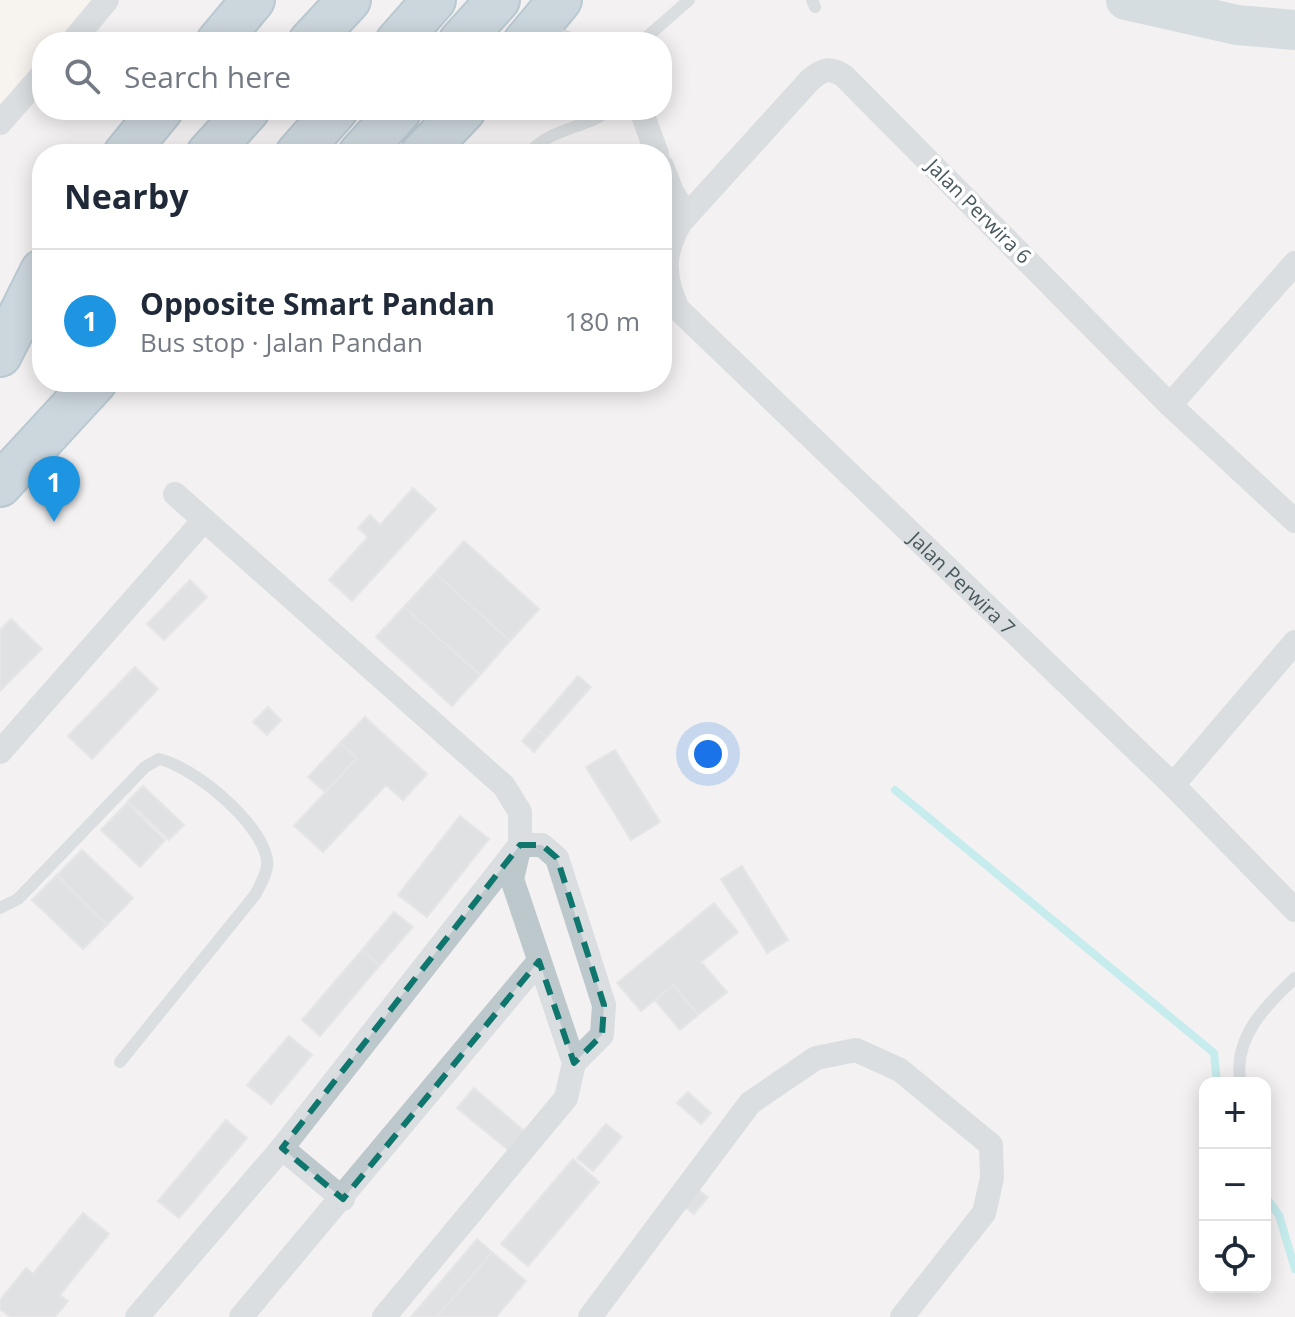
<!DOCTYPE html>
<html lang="en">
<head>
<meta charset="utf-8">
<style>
  body { margin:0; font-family:"Open Sans",sans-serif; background:#f6f6f7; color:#1f2937 }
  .controls { position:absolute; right:24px; bottom:24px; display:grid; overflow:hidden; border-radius:16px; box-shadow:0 4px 20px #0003 }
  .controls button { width:72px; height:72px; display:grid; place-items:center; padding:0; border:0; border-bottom:2px solid #e0e1e3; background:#fff; color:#1f2937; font:40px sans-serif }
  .you { position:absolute; left:708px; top:754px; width:28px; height:28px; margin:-20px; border:6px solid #fff; border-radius:50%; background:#1a73e8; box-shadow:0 0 0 12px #1a73e833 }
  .badge { display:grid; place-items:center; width:52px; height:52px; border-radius:50%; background:#1e95e0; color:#fff; font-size:26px; font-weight:700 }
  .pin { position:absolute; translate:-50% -66px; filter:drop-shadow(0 2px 4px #0008) }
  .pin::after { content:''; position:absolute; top:42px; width:28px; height:24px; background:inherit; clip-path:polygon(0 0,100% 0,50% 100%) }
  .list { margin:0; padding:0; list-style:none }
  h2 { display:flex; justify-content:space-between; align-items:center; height:104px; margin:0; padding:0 32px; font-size:34px }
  h2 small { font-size:26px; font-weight:400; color:#747a83 }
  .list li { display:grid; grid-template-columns:52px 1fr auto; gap:24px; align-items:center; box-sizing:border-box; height:144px; padding:0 32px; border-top:2px solid #e0e1e3 }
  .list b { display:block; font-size:30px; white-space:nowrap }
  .list p { margin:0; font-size:26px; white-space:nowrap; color:#747a83 }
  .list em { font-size:26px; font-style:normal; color:#747a83 }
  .icon { flex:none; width:44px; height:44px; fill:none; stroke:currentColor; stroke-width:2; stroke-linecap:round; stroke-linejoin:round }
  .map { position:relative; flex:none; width:1295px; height:1317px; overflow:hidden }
  .search { position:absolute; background:#fff; box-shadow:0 4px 20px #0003; left:32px; top:32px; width:640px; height:88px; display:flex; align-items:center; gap:20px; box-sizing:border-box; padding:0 28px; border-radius:32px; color:#747a83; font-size:30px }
  .panel { position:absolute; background:#fff; box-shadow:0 4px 20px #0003; left:32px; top:144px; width:640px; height:248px; border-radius:32px }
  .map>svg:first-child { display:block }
  .commercial { fill:#fcf5ec }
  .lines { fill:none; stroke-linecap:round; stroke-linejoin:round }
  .stream { stroke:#90e7ea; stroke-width:8 }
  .building { fill:#cbcfd3; stroke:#d5d8dc; stroke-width:2 }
  .trunk-casing { stroke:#7598aa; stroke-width:46 }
  .service { stroke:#bdc8cd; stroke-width:12 }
  .minor { stroke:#bdc8cd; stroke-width:24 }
  .primary { stroke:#b2c5ce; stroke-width:40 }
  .trunk { stroke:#9eb8c6; stroke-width:42 }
  .marked { fill:none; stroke:#0f766e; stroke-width:6; stroke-dasharray:16 10; stroke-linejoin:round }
  .labels { text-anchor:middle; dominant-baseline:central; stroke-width:7; stroke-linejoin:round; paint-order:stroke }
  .street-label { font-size:20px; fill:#49585e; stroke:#fff }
</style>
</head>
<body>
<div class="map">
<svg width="1295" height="1317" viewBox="0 0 1295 1317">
  <rect width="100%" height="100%" fill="#f3f1f1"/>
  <path class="commercial" d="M0,0H100L64,42H42V68L0,117Z"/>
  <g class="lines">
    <path class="stream" d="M895,790L1214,1053L1217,1083
      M1265,1196L1279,1215L1295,1269"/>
  </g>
  <path class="building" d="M413,488L436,509L352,601L329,580L368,537L358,528L370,515L380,525Z
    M464,541L539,609L510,641L435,573Z
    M435,573L510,641L480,675L404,607Z
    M190,580L207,597L164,640L147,624Z
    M404,607L480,675L452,706L376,637Z
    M11,619L42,649L0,691V630Z
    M135,667L158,689L92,759L68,736Z
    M578,676L591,687L547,737L534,727Z
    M268,707L281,720L267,735L253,722Z
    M365,717L427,774L403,800L386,785L323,852L294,826L357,758L340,743Z
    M534,727L547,737L534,752L522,741Z
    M340,743L357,758L325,792L308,777Z
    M615,750L660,822L631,840L586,767Z
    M143,786L184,825L169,840L128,801Z
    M127,803L165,840L140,867L101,830Z
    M460,816L489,839L427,917L398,895Z
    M82,850L133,898L107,925L57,875Z
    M742,866L788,940L767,953L721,879Z
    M57,875L107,925L83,949L32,900Z
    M714,903L738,932L701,962L727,992L698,1015L673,985L641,1011L617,983Z
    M394,912L413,927L380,965L362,950Z
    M362,950L380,965L320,1036L302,1020Z
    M673,985L698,1015L680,1030L655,1000Z
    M289,1036L312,1055L271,1104L247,1085Z
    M474,1088L529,1135L513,1154L457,1108Z
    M688,1092L711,1113L701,1124L677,1103Z
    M226,1120L247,1138L179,1218L158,1201Z
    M606,1124L622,1137L593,1171L577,1158Z
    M573,1159L599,1182L528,1266L501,1244Z
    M693,1186L708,1197L694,1214L680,1203Z
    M83,1213L109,1234L60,1295L68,1301L55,1317H10L0,1309V1300L26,1268L33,1274Z
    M477,1239L492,1252L437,1317H411Z
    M492,1252L526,1281L496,1317H437Z"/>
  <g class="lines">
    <defs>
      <path id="trunk" d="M218,42L253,0
        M310,42L349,0
        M397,42L434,0
        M460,42L498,0
        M525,42L560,0
        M125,154L161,110
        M208,154L248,110
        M297,154L336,110
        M360,154L400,110
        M422,154L464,110
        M0,355L42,271
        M0,485L95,382"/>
    </defs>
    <use href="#trunk" class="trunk-casing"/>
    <path class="service" d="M812,0L815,7
      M641,42L689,0
      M529,154C546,129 586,129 609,110
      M0,908L18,899L145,767L159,759C194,767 262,823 267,860C269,871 260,885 255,895L120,1062
      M1240,1079C1234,1037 1266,1005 1295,978"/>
    <g class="minor">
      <path d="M531,36L565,42"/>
      <path d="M72,42L107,0"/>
      <path d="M641,110L657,154"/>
      <path d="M0,123L42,75"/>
      <path d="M662,166L672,192L687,215"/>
      <path d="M1170,405L1295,263"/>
      <path d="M175,494L504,786L520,812V845L512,879L574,1063L566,1098L384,1317"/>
      <path id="s1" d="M1295,521L1170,405L844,76C829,67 823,69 810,80L681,222C662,253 663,277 678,309L1173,785L1295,910"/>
      <path d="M0,752L204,520"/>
      <path d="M1173,785L1295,642"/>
      <path d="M282,1148L343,1199"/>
      <path d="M137,1317L282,1148L520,845H542L557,858L604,1005L602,1035L574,1063"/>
      <path d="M241,1317L539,961"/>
      <path d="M590,1317L750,1103L816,1058L856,1050L900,1070L991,1145L992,1178L984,1213L902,1317"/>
    </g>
    <path class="primary" d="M1126,0L1237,25L1295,30"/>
    <use href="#trunk" class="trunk"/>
  </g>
  <path d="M0 0H1295V1317H0ZM520,845H542L557,858L604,1005L602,1035L574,1063L539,961L343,1199L282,1148Z" fill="#f3f1f1" fill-opacity=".55" fill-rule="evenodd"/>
  <path class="marked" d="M520,845H542L557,858L604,1005L602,1035L574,1063L539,961L343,1199L282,1148Z"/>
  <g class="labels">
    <g class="street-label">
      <text transform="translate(979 211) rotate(45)">Jalan Perwira 6</text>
      <text stroke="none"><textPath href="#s1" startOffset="1350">Jalan Perwira 7</textPath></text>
    </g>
  </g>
</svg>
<div class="controls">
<button>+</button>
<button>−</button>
<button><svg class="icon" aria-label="locate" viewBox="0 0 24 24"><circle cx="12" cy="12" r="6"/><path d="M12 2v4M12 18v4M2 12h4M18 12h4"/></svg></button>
</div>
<div class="you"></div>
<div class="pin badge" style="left:54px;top:522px">1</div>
<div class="search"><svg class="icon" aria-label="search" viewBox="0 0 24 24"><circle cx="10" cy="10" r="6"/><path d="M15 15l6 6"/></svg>Search here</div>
<section class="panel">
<h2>Nearby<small></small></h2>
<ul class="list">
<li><span class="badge">1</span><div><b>Opposite Smart Pandan</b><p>Bus stop · Jalan Pandan</p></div><em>180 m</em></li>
</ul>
</section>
</div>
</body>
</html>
